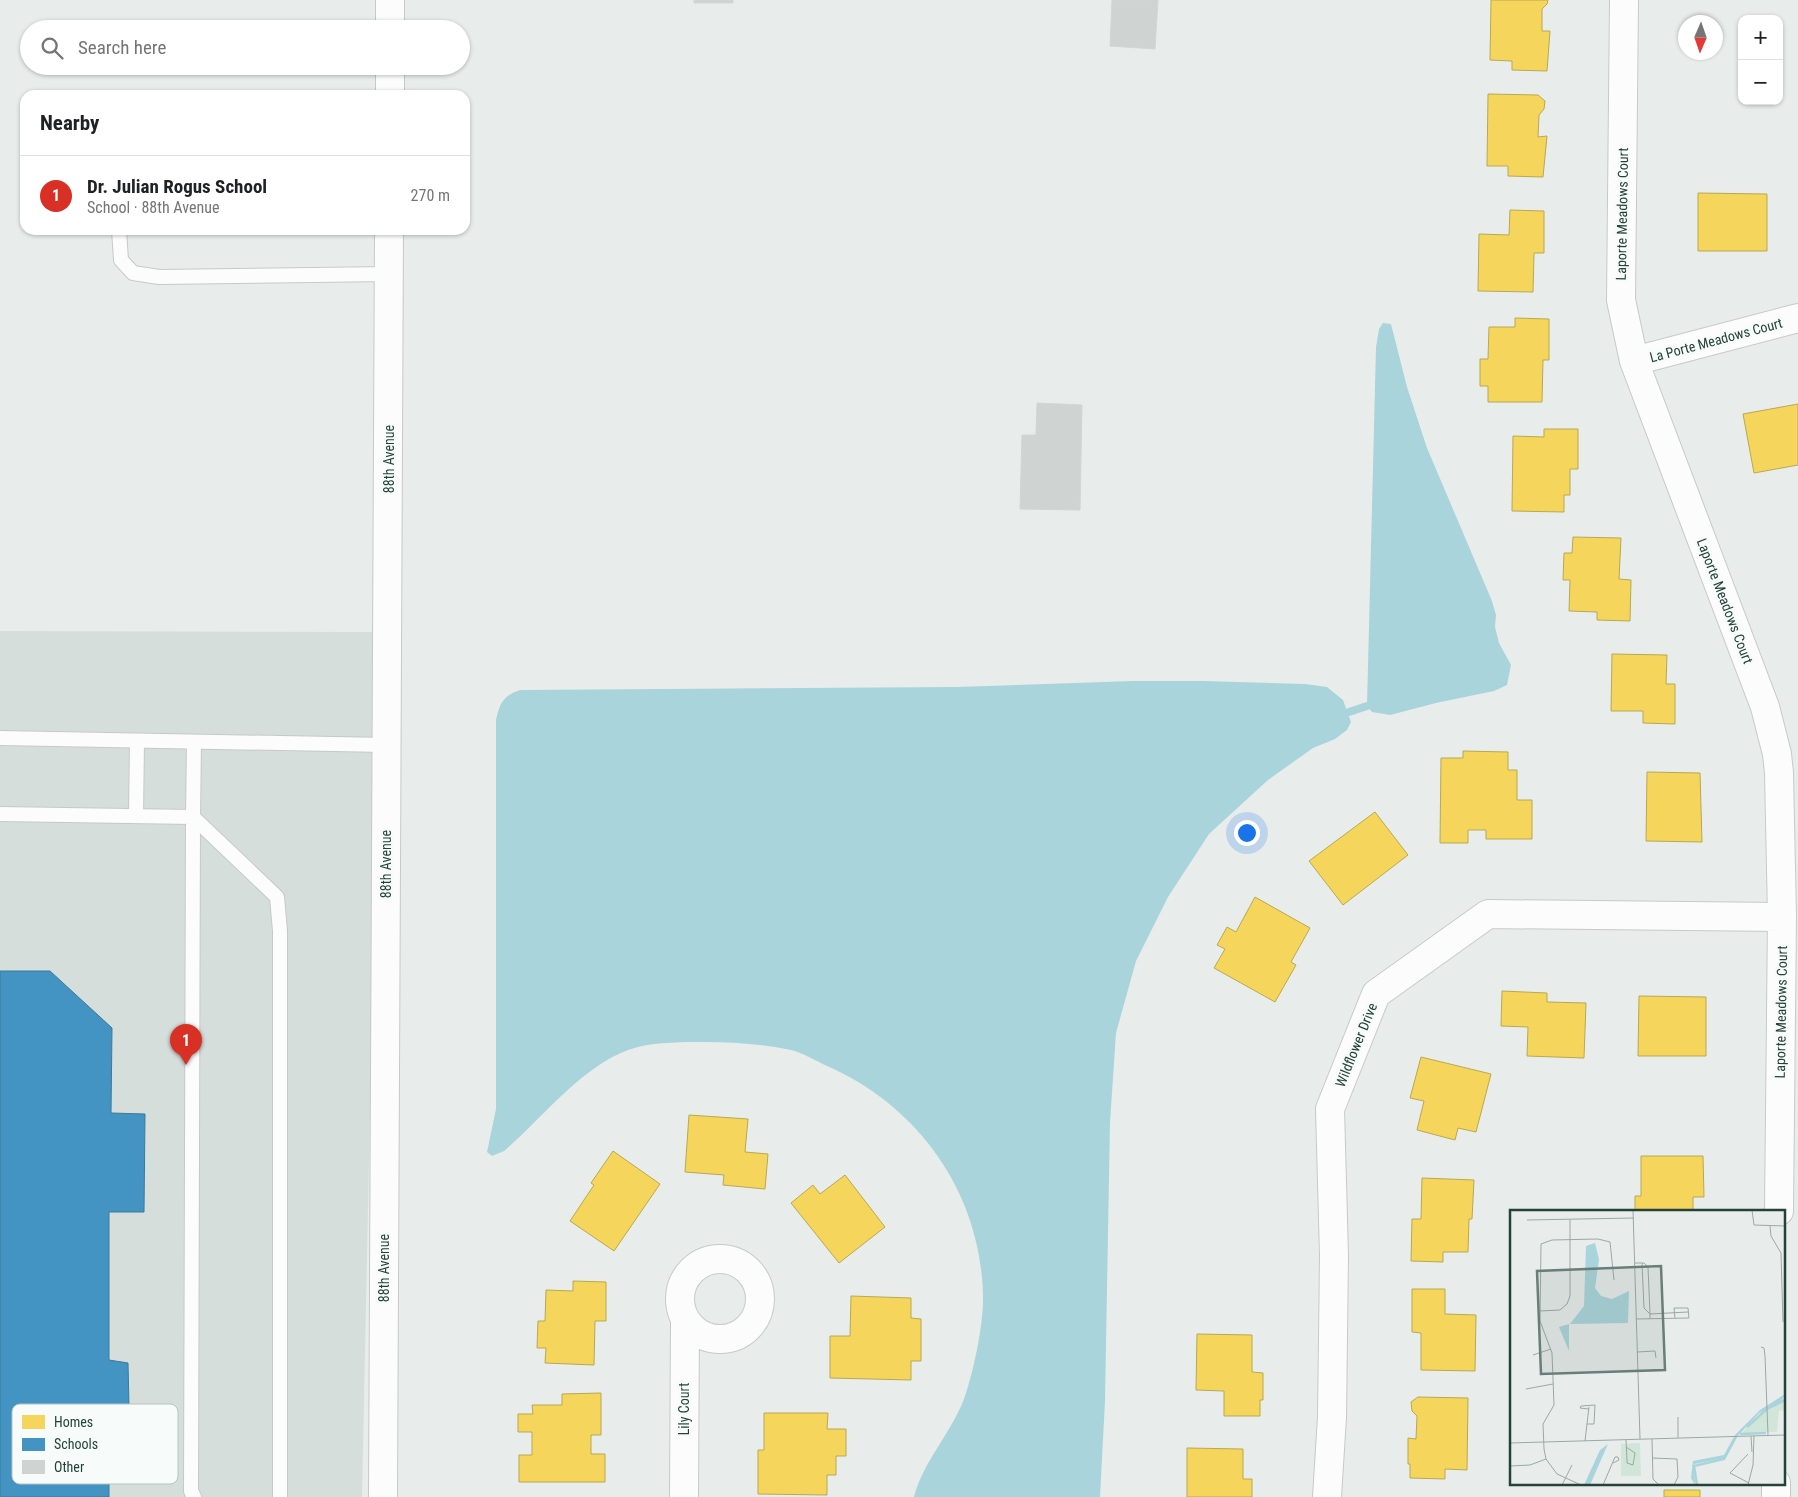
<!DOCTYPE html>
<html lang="en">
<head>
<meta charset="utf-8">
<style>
  body { margin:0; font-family:"Roboto Condensed",sans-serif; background:#f2f2f2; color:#202124 }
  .controls { position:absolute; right:15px; top:15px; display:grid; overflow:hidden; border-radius:10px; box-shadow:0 1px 4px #0004 }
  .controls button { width:45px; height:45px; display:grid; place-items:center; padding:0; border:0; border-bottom:1px solid #e0e0e0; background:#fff; color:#202124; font:25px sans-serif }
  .compass { position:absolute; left:1678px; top:15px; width:45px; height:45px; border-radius:50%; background:#fff; box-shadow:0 1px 4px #0004; rotate:182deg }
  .you { position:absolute; left:1246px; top:832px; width:18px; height:18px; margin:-12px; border:4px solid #fff; border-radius:50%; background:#1a73e8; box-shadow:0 0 0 8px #1a73e833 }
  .badge { display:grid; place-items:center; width:32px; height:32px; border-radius:50%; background:#d93025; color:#fff; font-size:16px; font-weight:700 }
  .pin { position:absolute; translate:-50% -41px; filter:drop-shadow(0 1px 2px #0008) }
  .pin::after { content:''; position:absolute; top:26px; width:18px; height:15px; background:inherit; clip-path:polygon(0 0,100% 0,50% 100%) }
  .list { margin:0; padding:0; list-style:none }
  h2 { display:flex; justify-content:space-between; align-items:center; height:65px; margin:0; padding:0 20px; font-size:21px }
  h2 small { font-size:16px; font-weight:400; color:#757577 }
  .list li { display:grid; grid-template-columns:32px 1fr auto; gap:15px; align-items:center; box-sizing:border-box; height:80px; padding:0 20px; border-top:1px solid #e0e0e0 }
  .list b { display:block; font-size:19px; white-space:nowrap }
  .list p { margin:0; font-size:16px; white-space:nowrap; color:#757577 }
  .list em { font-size:16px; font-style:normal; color:#757577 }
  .icon { flex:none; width:28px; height:28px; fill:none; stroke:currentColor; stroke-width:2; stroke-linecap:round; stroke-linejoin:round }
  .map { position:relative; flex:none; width:1798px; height:1497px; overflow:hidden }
  .search { position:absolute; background:#fff; box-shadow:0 1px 4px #0004; left:20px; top:20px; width:450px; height:55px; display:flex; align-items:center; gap:12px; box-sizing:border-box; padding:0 18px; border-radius:28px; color:#757577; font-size:19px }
  .panel { position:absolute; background:#fff; box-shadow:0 1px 4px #0004; left:20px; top:90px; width:450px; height:145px; border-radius:15px }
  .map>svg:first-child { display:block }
  .built { fill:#d6dedb }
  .water { fill:#a9d4db }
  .homes { fill:#f6d55c; stroke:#b7a952 }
  .schools { fill:#4393c3; stroke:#3a7b9a }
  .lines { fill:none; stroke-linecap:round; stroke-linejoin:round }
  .stream { stroke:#a9d4db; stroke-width:8 }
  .building { fill:#cfd4d2; stroke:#d1d6d4 }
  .service-casing { stroke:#c5cac8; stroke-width:16 }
  .minor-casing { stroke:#c5cac8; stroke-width:30 }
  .service { stroke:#fcfcfc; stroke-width:14 }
  .minor { stroke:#fcfcfc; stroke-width:28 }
  .labels { text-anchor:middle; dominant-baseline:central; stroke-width:5; stroke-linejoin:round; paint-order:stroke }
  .street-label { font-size:14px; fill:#24423a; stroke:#f7fbf9 }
  .inset-river { fill:none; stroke:#a9d4db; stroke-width:2.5 }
  .inset-road { fill:none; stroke:#9aa9a4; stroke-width:1 }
  .view { fill:#697e78; fill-opacity:0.15; stroke:#697e78; stroke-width:2.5 }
  .inset-edge { fill:none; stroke:#24423a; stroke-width:2.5 }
  .key { fill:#f7fbf9; stroke:#b8c4c0; stroke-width:1 }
  .key-label { font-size:14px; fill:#24423a }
</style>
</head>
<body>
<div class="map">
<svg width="1798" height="1497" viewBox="0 0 1798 1497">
  <rect width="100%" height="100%" fill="#e8edeb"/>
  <path class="built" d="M0,631L380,632L362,1497H0Z"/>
  <path class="water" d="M1383,323L1391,324L1407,387L1427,448L1492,601L1496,615L1495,627L1499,643L1511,665L1507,685L1494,691L1436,703L1390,715L1372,712L1367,706L1376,347L1379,329Z
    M1133,681H1203L1305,684L1327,687L1343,700L1351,722L1347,730L1335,739L1313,748L1268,780L1209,834L1168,897L1136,961L1116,1033L1110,1122L1105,1401L1100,1497H914C923,1462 951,1433 964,1399C973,1374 983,1327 983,1300C983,1197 921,1107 827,1066C816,1061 803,1053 791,1050C762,1044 733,1042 704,1042C683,1042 659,1042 638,1047C586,1060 543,1118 504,1151L492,1156L487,1152L496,1109V720C500,703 503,696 520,690L956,687Z"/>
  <path class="homes" d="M1491,0H1548L1547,4L1542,9V31H1550L1547,71L1512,70V61L1490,60Z
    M1488,94L1538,95L1545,101L1544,109L1539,115L1538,137L1547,136L1543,177L1508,176V166H1487Z
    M1698,193L1767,194V251H1698Z
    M1510,210L1544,211V253H1534L1533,292L1478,291L1479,234L1509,235Z
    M1515,318L1549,319V360H1543L1542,402H1488V386H1480V359H1488L1489,327H1515Z
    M1798,404V465L1754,473L1743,414Z
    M1544,429H1578V469H1570V495H1564V512L1512,511L1513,436L1544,437Z
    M1573,537L1621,538L1619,579L1631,580L1630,621L1597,620V612L1569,611L1570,580H1563L1564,553H1572Z
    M1612,654L1667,655L1666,684H1675V724L1643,723V711H1611Z
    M1463,751L1508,752V770H1517V800H1532V839H1486V830H1468V843H1440L1441,758H1463Z
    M1647,772L1700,773L1702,842L1646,841Z
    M1375,812L1408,855L1343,905L1309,861Z
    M1255,897L1310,928L1291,962L1296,965L1275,1002L1214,968L1225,949L1217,945L1227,927L1236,932Z
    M1502,991L1547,993V1002L1586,1003L1584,1058L1527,1056L1528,1027L1501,1026Z
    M1639,996L1706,997V1056H1638Z
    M1421,1057L1491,1074L1476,1132L1458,1128L1455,1140L1417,1130L1424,1101L1410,1098Z
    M689,1115L748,1119L745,1152L768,1154L765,1189L723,1185L724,1175L685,1172Z
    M613,1151L660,1184L614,1251L570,1221L594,1185L591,1183Z
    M1641,1156H1703L1704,1197H1693V1211H1635V1196H1641Z
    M845,1175L885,1227L839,1263L791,1203L813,1185L820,1194Z
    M1422,1178L1474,1180L1472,1219H1469L1468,1252H1443V1262L1411,1261L1412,1219H1421Z
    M573,1281L606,1282V1321H595L594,1365L545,1363L546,1348H537L538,1321H545L546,1290L573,1291Z
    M1412,1289H1445V1314L1476,1315L1475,1371L1421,1370V1333L1412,1332Z
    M851,1296L911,1298V1318L921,1319V1361H911V1380L830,1378V1336H850Z
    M1197,1334L1252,1335V1372L1263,1373V1400H1260V1416H1224V1391L1196,1390Z
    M601,1393V1435H591V1454H605V1482H519V1455H532V1432H518V1414H533L532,1405H562V1394Z
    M1418,1397L1468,1398L1467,1470L1445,1469V1479L1410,1478V1464H1408V1438L1416,1439L1417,1416L1412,1411L1411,1402Z
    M764,1413H828L827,1429H846V1456H836V1475H827V1495L758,1494V1450H764Z
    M1187,1448L1243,1449V1479H1252V1497H1187Z
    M1664,1490H1700V1497H1664Z"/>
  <path class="schools" d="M0,971H50L112,1028L111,1113L145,1114L144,1212H109V1360L128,1363L129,1406L109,1407V1497H0Z"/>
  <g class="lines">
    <path class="stream" d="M1349,712L1367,706"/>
  </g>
  <path class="building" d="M694,0H733V3H694Z
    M1112,0H1158L1155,49L1110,46Z
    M1037,403L1082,405L1080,510L1020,509L1022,435H1036Z"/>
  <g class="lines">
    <defs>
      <path id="service" d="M119,230L121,260L133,273L159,277L389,274
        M0,738L387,745
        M194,742L193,817L277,897L280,931V1497
        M0,814L193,817L191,1491L194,1497
        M136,816L137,741"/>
      <path id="minor" d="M1624,0L1621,300L1634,361L1765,707L1777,754L1779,773L1782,917L1779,1211
        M390,29V0
        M390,95V66
        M1634,361L1798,318
        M680 1299a40 40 0 1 1 80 0a40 40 0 1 1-80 0Z
        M383,1497L389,230
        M684,1497L685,1321
        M1327,1497L1332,1417L1334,1256L1330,1109L1376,994L1488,914L1782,917
        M1776,1497V1483"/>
    </defs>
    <use href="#service" class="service-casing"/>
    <use href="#minor" class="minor-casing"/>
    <use href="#service" class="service"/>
    <use href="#minor" class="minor"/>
  </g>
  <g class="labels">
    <g class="street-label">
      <text transform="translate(1622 214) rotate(-89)">Laporte Meadows Court</text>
      <text transform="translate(1716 340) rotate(-15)">La Porte Meadows Court</text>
      <text transform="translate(389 459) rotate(-90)">88th Avenue</text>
      <text transform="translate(1725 601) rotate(69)">Laporte Meadows Court</text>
      <text transform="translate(386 864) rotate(-90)">88th Avenue</text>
      <text transform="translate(1781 1012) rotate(-89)">Laporte Meadows Court</text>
      <text transform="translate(1356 1045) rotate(-68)">Wildflower Drive</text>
      <text transform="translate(384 1268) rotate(-90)">88th Avenue</text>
      <text transform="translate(684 1409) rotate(-90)">Lily Court</text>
    </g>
  </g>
  <g transform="translate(1510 1210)">
    <rect width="275" height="275" fill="#e8edeb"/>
    <path d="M275,188V200L269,201L267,222L232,223L249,203ZM130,233L131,266H111V234Z" fill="#d1e6d8"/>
    <path d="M85,33L89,49L85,78L91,86L102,89L119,81L118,113L60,114L74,96L76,36ZM59,114V141L49,117ZM275,184L271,192L249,203L224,230L215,248L184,254L185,275L181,268L183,251L214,245L225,225L250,200ZM98,234L80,275H74L90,240Z" fill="#a9d4db"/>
    <path class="inset-river" d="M237,217L257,199L275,190M230,224L256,223M187,275L184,256L214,249L226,227"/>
    <path class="inset-road" d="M123,0L130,229M242,0L244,15L275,16M17,10L124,8M260,16L261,26L271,43L273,112M125,53H134L138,57L140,104L178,102M132,53L134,98L140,104V109M30,101L50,100L57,94L60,86V9M126,109L179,108L178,98H164L165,108M251,137L254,138L255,146L258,225M127,142L145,141L146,148M23,145L41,139M16,179L43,174M168,207V228M77,214H84L85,195L71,196L70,198L79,199M241,226L242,242M142,229L143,269L149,275M116,230L117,250V253L123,255L125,243L116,237M75,231L79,197M0,233L275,225M238,244L220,263L239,273M142,248L167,249L168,267L164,275M0,256L20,255L36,249M52,275L62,255M71,275L47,264L36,249L34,239L33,214L44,195L42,143L30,111L31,34L42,30L88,29L100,32L104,70M93,275L105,247H108L109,250L103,253M238,275L243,255L244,226"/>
    <path class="view" d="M151,56L155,160L31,164L27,61Z"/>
    <rect width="275" height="275" class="inset-edge"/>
  </g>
  <rect x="12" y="1404" width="166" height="80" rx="8" class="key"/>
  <rect x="22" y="1415" width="23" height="14" fill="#f6d55c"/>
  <rect x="22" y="1438" width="23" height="13" fill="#4393c3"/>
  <rect x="22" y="1460" width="23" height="14" fill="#cfd4d2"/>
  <g class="key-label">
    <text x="54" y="1427">Homes</text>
    <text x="54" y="1449">Schools</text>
    <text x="54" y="1472">Other</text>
  </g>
</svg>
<div class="controls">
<button>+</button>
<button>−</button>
</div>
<svg class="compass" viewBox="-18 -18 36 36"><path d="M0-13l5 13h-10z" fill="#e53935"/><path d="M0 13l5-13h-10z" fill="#757577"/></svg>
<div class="you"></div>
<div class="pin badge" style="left:186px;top:1065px">1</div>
<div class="search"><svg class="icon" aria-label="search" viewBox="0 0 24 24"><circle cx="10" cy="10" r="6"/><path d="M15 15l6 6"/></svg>Search here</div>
<section class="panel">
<h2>Nearby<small></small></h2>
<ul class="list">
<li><span class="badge">1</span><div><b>Dr. Julian Rogus School</b><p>School · 88th Avenue</p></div><em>270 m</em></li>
</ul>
</section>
</div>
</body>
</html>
